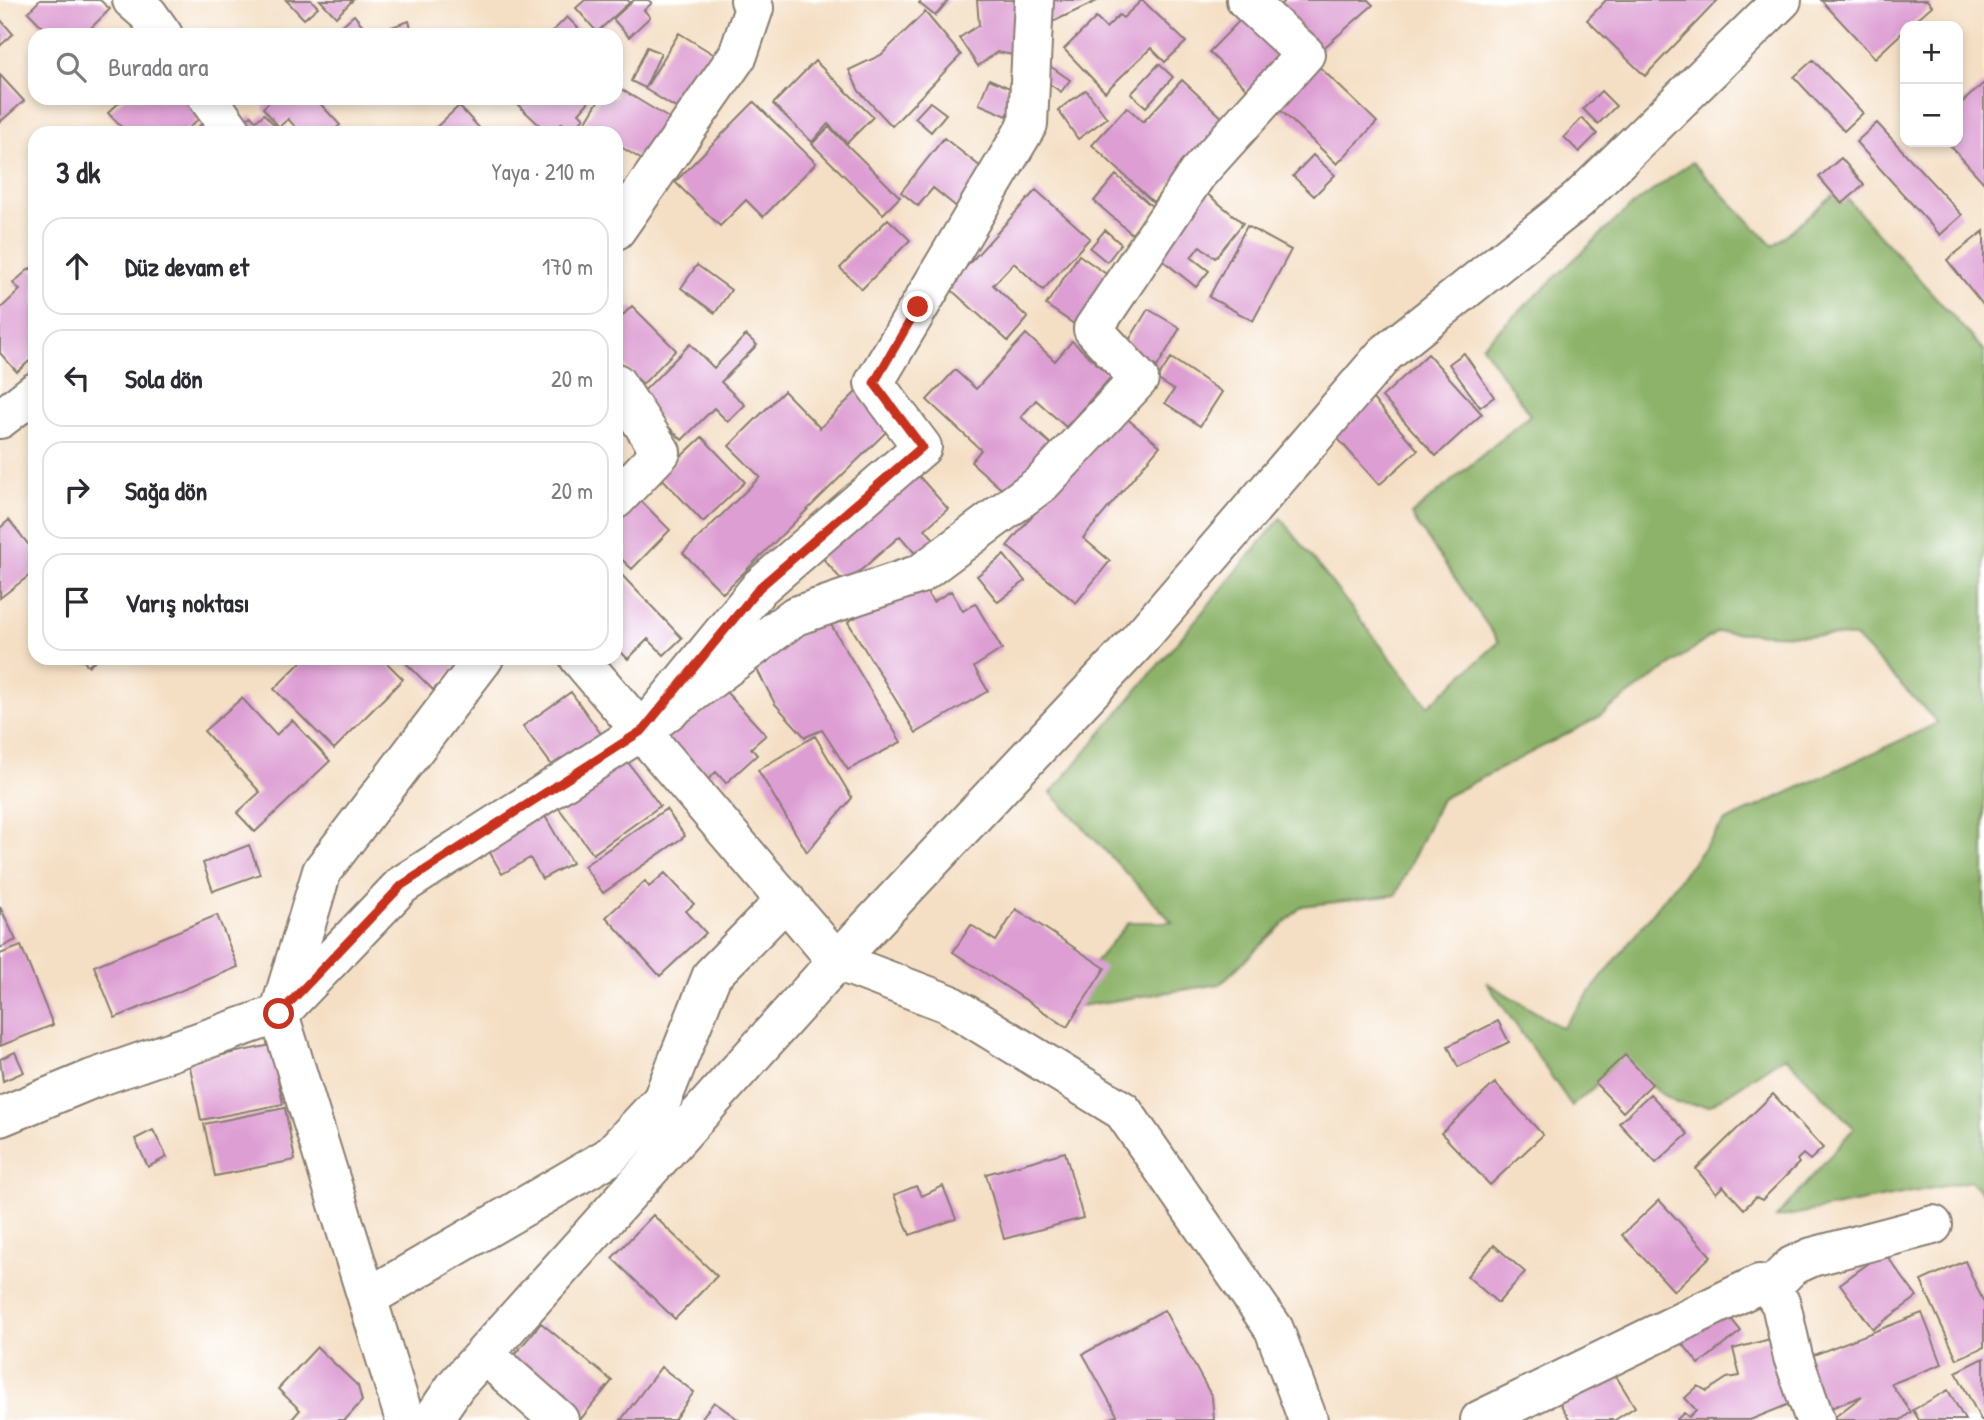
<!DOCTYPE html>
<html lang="tr">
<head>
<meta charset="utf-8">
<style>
  body { margin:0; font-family:"Patrick Hand",sans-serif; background:#f7f7f7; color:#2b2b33 }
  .controls { position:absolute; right:21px; top:21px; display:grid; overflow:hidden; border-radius:14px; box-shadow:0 4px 10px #0003 }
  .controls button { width:63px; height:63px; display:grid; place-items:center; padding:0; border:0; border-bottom:2px solid #e1e1e2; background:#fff; color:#2b2b33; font:35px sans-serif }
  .stop { position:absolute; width:21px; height:21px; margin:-16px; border:5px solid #c8321e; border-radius:50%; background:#fff }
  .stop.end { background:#c8321e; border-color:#fff; box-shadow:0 2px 7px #0008 }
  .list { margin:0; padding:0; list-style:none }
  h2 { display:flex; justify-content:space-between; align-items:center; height:91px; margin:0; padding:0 28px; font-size:30px }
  h2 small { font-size:23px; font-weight:400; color:#7c7c81 }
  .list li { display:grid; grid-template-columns:46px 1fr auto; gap:21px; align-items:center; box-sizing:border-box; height:98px; margin:0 14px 14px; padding:0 14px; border:2px solid #e1e1e2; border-radius:21px }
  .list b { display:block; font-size:26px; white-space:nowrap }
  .list em { font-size:23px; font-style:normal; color:#7c7c81 }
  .icon { flex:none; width:38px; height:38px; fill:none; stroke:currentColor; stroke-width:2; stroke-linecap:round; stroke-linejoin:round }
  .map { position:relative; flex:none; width:1984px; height:1420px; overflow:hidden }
  .search { position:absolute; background:#fff; box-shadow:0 4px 10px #0003; left:28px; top:28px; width:595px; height:77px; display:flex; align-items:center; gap:18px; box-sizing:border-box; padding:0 24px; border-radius:21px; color:#7c7c81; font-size:26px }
  .panel { position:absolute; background:#fff; box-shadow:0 4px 10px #0003; left:28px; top:126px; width:595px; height:539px; border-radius:21px }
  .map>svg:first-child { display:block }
  .forest { fill:#8cb369; stroke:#546842; stroke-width:2 }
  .building { fill:#dd9ed3 }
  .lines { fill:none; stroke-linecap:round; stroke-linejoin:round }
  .minor-casing { stroke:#887e70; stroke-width:42 }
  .minor { stroke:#fff; stroke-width:38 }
  .route { stroke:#c8321e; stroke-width:9 }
</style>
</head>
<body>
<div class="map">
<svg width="1984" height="1420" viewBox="0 0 1984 1420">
  <rect width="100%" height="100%" fill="#fff"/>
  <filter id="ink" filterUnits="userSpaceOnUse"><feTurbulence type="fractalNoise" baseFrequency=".0143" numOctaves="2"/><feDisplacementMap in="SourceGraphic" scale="14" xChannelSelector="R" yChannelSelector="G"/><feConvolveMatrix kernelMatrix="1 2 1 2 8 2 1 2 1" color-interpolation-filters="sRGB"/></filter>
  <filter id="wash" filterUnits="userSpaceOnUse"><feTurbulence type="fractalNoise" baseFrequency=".00686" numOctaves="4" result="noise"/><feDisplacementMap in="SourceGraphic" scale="28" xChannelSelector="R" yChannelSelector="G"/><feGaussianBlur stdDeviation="1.57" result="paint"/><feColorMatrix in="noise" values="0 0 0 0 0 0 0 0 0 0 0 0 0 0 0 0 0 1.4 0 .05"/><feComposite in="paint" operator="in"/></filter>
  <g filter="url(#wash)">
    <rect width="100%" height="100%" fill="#f4dfc4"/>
    <path class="forest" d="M1692,162L1773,246L1839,190L1984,351V1194L1970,1181L1776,1218L1854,1128L1785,1056L1709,1106L1676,1103L1620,1065L1572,1106L1486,982L1562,1028L1724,822L1938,723L1855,637L1717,632L1594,720L1441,799L1396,895L1302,906L1220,984L1054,1010L1129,922H1172L1051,793L1281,518L1428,706L1499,642L1411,515L1530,415L1482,346L1629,208Z"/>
    <g id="blocks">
      <path class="building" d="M40,0H100L110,9L84,35H50L28,12Z
        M286,0H311L318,7L304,19Z
        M320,0H353L336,17Z
        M585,0H627L630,2L597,32L576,8Z
        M634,0H648L652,3L644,10L650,17L629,37L613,19Z
        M922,0H949L935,16L919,3Z
        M977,0H1022L1019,56L997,52L978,66L959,38L979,25Z
        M1043,0H1099L1050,23Z
        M1142,0L1186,42L1165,62L1151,48L1105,92L1064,49L1096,18L1106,28L1119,15L1123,18Z
        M1286,0H1368L1373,5L1320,51L1280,5Z
        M1606,0H1718L1645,76L1587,20Z
        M1821,0H1927L1932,6L1909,26H1905V30L1875,58Z
        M925,12L961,55L892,126L859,91L849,70L881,55Z
        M1248,12L1290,52L1251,93L1209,52Z
        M354,15L364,27L354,35H331Z
        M567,17L583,33L549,35Z
        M0,19L13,34L0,46Z
        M409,21L413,35H391L388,28Z
        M679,33L718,57L684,113L645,89Z
        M647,47L661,53L645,88L631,81Z
        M1813,60L1863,113L1844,131L1794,77Z
        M815,61L873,117L847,143L828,124L812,142L773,104Z
        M1313,61L1377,122L1337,164L1273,103Z
        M1159,64L1173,77L1146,107L1131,94Z
        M1050,66L1070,80L1061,92L1041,78Z
        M0,75L24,101L0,122Z
        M989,79L1017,91L1007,116L979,104Z
        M1182,80L1227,122L1153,202L1092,145L1127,107L1143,122Z
        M1984,83V183L1947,142H1958V106Z
        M616,86L675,122L649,164L616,144V133H579L600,98H616Z
        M1086,90L1107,118L1078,139L1058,110Z
        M1601,91L1616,106L1598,124L1583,109Z
        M124,98H190L204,114L183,133L133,131L127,133L108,113Z
        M273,98H315L340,125L331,133H301L288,119L279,127L263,108Z
        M527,98H592L579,113L584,118L571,131L562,123L552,133H548L519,106Z
        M754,102L816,163L763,217L746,200L720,226L675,182Z
        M930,102L946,114L931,132L915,118Z
        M459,106L484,133H434L432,131Z
        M264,114L282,133H245L239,126L251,115L256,121Z
        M1582,118L1597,134L1579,152L1564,137Z
        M205,121L217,133H192Z
        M1877,123L1962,215L1940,235L1856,142Z
        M829,127L900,197L883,214L812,144Z
        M944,138L986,171L958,208L933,188L918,206L901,192Z
        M1313,155L1335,175L1314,196L1293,176Z
        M1841,158L1864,185L1842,204L1819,177Z
        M1116,175L1154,208L1132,234L1094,201Z
        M1201,189L1243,223L1215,258L1200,246L1191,257L1209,271L1196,287L1151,251Z
        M1036,190L1090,238L1043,290L1014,263L993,285L1028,318L1008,341L948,287Z
        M888,219L910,240L862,289L840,268Z
        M1247,226L1291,250L1253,321L1209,297Z
        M1105,230L1121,244L1107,262L1090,248Z
        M1984,231V306L1947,260Z
        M1079,255L1112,278L1080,328L1046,305Z
        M697,265L731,290L715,313L681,288Z
        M30,268L35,273V356L17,372L0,353V309L20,290L13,283Z
        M632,306L676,350L643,384L616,358V322Z
        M1148,309L1180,328L1157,367L1125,347Z
        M1026,334L1055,361L1072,341L1111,377L1066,427L1036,400L1021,417L1052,445L1007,494L971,462L981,450L927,400L955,370L976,389Z
        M746,335L757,345L721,382L745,405L728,422L714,408L682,440L638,397L690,344L714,368Z
        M1464,353L1494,397L1480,407L1449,364Z
        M1428,354L1482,414L1436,456L1382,397Z
        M1171,358L1222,392L1200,426L1165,403L1174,390L1157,379Z
        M784,391L820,428L856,392L891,427L723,593L683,553L760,477L729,446Z
        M1372,398L1418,450L1379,485L1333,433Z
        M1119,412L1160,446L1083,538L1110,561L1076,603L1007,546Z
        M702,437L745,482L703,522L660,476Z
        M910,466L948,509L925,529L938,544L920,559L900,536L845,584L815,549Z
        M633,493L670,530L632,569L616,554V510Z
        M9,520L35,553V571L0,598V528Z
        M1004,555L1025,581L998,602L977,576Z
        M616,569L682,638L664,655L648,639L628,659L616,647Z
        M919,579L933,602L951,591L963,611L975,603L1002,649L974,667L988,691L916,733L848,622Z
        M827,618L901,742L848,770L822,730L805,737L775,704L752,660Z
        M81,658H98L88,666Z
        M305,658H382L403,679L334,749L274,689Z
        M401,658H465L433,690Z
        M717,682L766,735L751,748L757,755L726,783L716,772L701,786L657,737Z
        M571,692L601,734L554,768L523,726Z
        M242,698L276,735L292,720L330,761L255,832L237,813L260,792L204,731Z
        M815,736L852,798L807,852L758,770Z
        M619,750L660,806L593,854L552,799Z
        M541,809L572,863L542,879L530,858L502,874L484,842Z
        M666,809L685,836L603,893L584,866Z
        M249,845L260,874L213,891L203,863Z
        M665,873L694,904L686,911L706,933L660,976L606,917L645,881L649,887Z
        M0,907L16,940L0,948Z
        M1016,909L1105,968L1067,1027L953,952L971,925L996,941Z
        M217,915L238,967L115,1018L94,966Z
        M21,946L53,1025L0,1046V954Z
        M1498,1021L1509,1042L1458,1067L1448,1046Z
        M271,1045L283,1104L201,1120L189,1062Z
        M15,1052L24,1072L3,1081L0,1059Z
        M1625,1055L1652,1084L1623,1112L1595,1083Z
        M1495,1083L1543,1135L1490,1185L1441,1133Z
        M1650,1094L1688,1134L1656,1163L1619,1123Z
        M1773,1094L1823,1148L1810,1160L1803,1154L1797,1160L1799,1163L1762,1200L1756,1197L1744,1209L1723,1186L1716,1193L1696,1169Z
        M285,1108L295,1160L215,1176L204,1124Z
        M153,1130L167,1157L148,1167L135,1139Z
        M1065,1152L1083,1218L1004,1239L986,1174Z
        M916,1186L922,1196L943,1186L956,1219L910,1235L894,1195Z
        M1659,1200L1711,1256L1674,1291L1622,1235Z
        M653,1215L717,1276L675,1319L612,1258Z
        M1494,1245L1525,1272L1498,1303L1467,1276Z
        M1884,1252L1917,1297L1873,1329L1840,1284Z
        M1965,1261L1984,1303V1347L1957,1359L1921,1281Z
        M1720,1305L1741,1331L1699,1364L1679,1339Z
        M1164,1310L1212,1397L1214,1420H1108L1117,1415L1083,1354Z
        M1922,1313L1942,1364L1891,1384L1911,1412L1901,1420H1831L1862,1396L1823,1411L1803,1359Z
        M541,1323L612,1381L580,1420H575L507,1364Z
        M1774,1338L1797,1401L1750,1420H1676L1684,1413L1689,1417L1696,1410L1685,1398L1698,1386L1707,1391L1727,1378L1740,1376L1733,1349Z
        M317,1347L358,1386L362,1401L345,1420H291L300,1410L278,1389Z
        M1984,1358V1420H1981L1956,1372Z
        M1606,1360L1635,1407L1615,1420H1570L1553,1392Z
        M661,1367L694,1392L674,1420H621Z
        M1948,1390L1965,1420H1919L1913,1410Z
        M714,1402L739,1420H700Z"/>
    </g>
  </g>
  <g filter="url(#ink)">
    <use href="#blocks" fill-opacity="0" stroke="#887e70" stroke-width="2"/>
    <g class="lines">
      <defs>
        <path id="minor" d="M132,0L148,14L163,35
          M1034,0L1028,124L874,383L922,447L760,587L643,730L795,616L920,574L1042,483L1139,379L1093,329L1197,174L1305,54L1246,0
          M208,98L233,133
          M616,230L738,55L754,8L750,0
          M616,383L661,452L616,499
          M0,419L35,392
          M579,658L837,961L947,1003L1123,1111L1274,1329L1308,1420
          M0,1117L92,1079L279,1014L322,871L484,658
          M1770,1288L1792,1266L1812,1257L1933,1225
          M367,1298L609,1157L662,1100L712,975L786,900
          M484,1354L559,1420
          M405,1420L279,1014L402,885L643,730
          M432,1420L456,1385L837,961L1136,643L1385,354L1578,200L1782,0
          M1480,1420L1759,1284L1770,1288L1781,1304L1793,1357L1815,1420"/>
      </defs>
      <use href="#minor" class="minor-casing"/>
      <use href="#minor" class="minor"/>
    </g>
  </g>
  <g class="lines" filter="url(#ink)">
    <path class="route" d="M279,1014L402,885L643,730L760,587L922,447L874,383L918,307"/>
  </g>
</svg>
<div class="controls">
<button>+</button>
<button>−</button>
</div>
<div class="stop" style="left:279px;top:1014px"></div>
<div class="stop end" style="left:918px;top:307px"></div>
<div class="search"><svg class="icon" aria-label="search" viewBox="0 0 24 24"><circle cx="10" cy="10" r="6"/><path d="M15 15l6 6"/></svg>Burada ara</div>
<section class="panel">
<h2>3 dk<small>Yaya · 210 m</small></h2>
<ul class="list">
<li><svg class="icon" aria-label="ahead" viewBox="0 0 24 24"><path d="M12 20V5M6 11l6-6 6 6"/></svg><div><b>Düz devam et</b></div><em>170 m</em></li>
<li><svg class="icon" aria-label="left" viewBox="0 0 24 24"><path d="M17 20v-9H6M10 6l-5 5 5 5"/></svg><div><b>Sola dön</b></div><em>20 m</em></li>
<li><svg class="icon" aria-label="right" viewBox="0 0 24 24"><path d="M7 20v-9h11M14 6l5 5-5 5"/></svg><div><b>Sağa dön</b></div><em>20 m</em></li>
<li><svg class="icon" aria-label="arrive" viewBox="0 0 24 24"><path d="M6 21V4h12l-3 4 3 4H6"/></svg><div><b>Varış noktası</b></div></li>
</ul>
</section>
</div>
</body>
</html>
